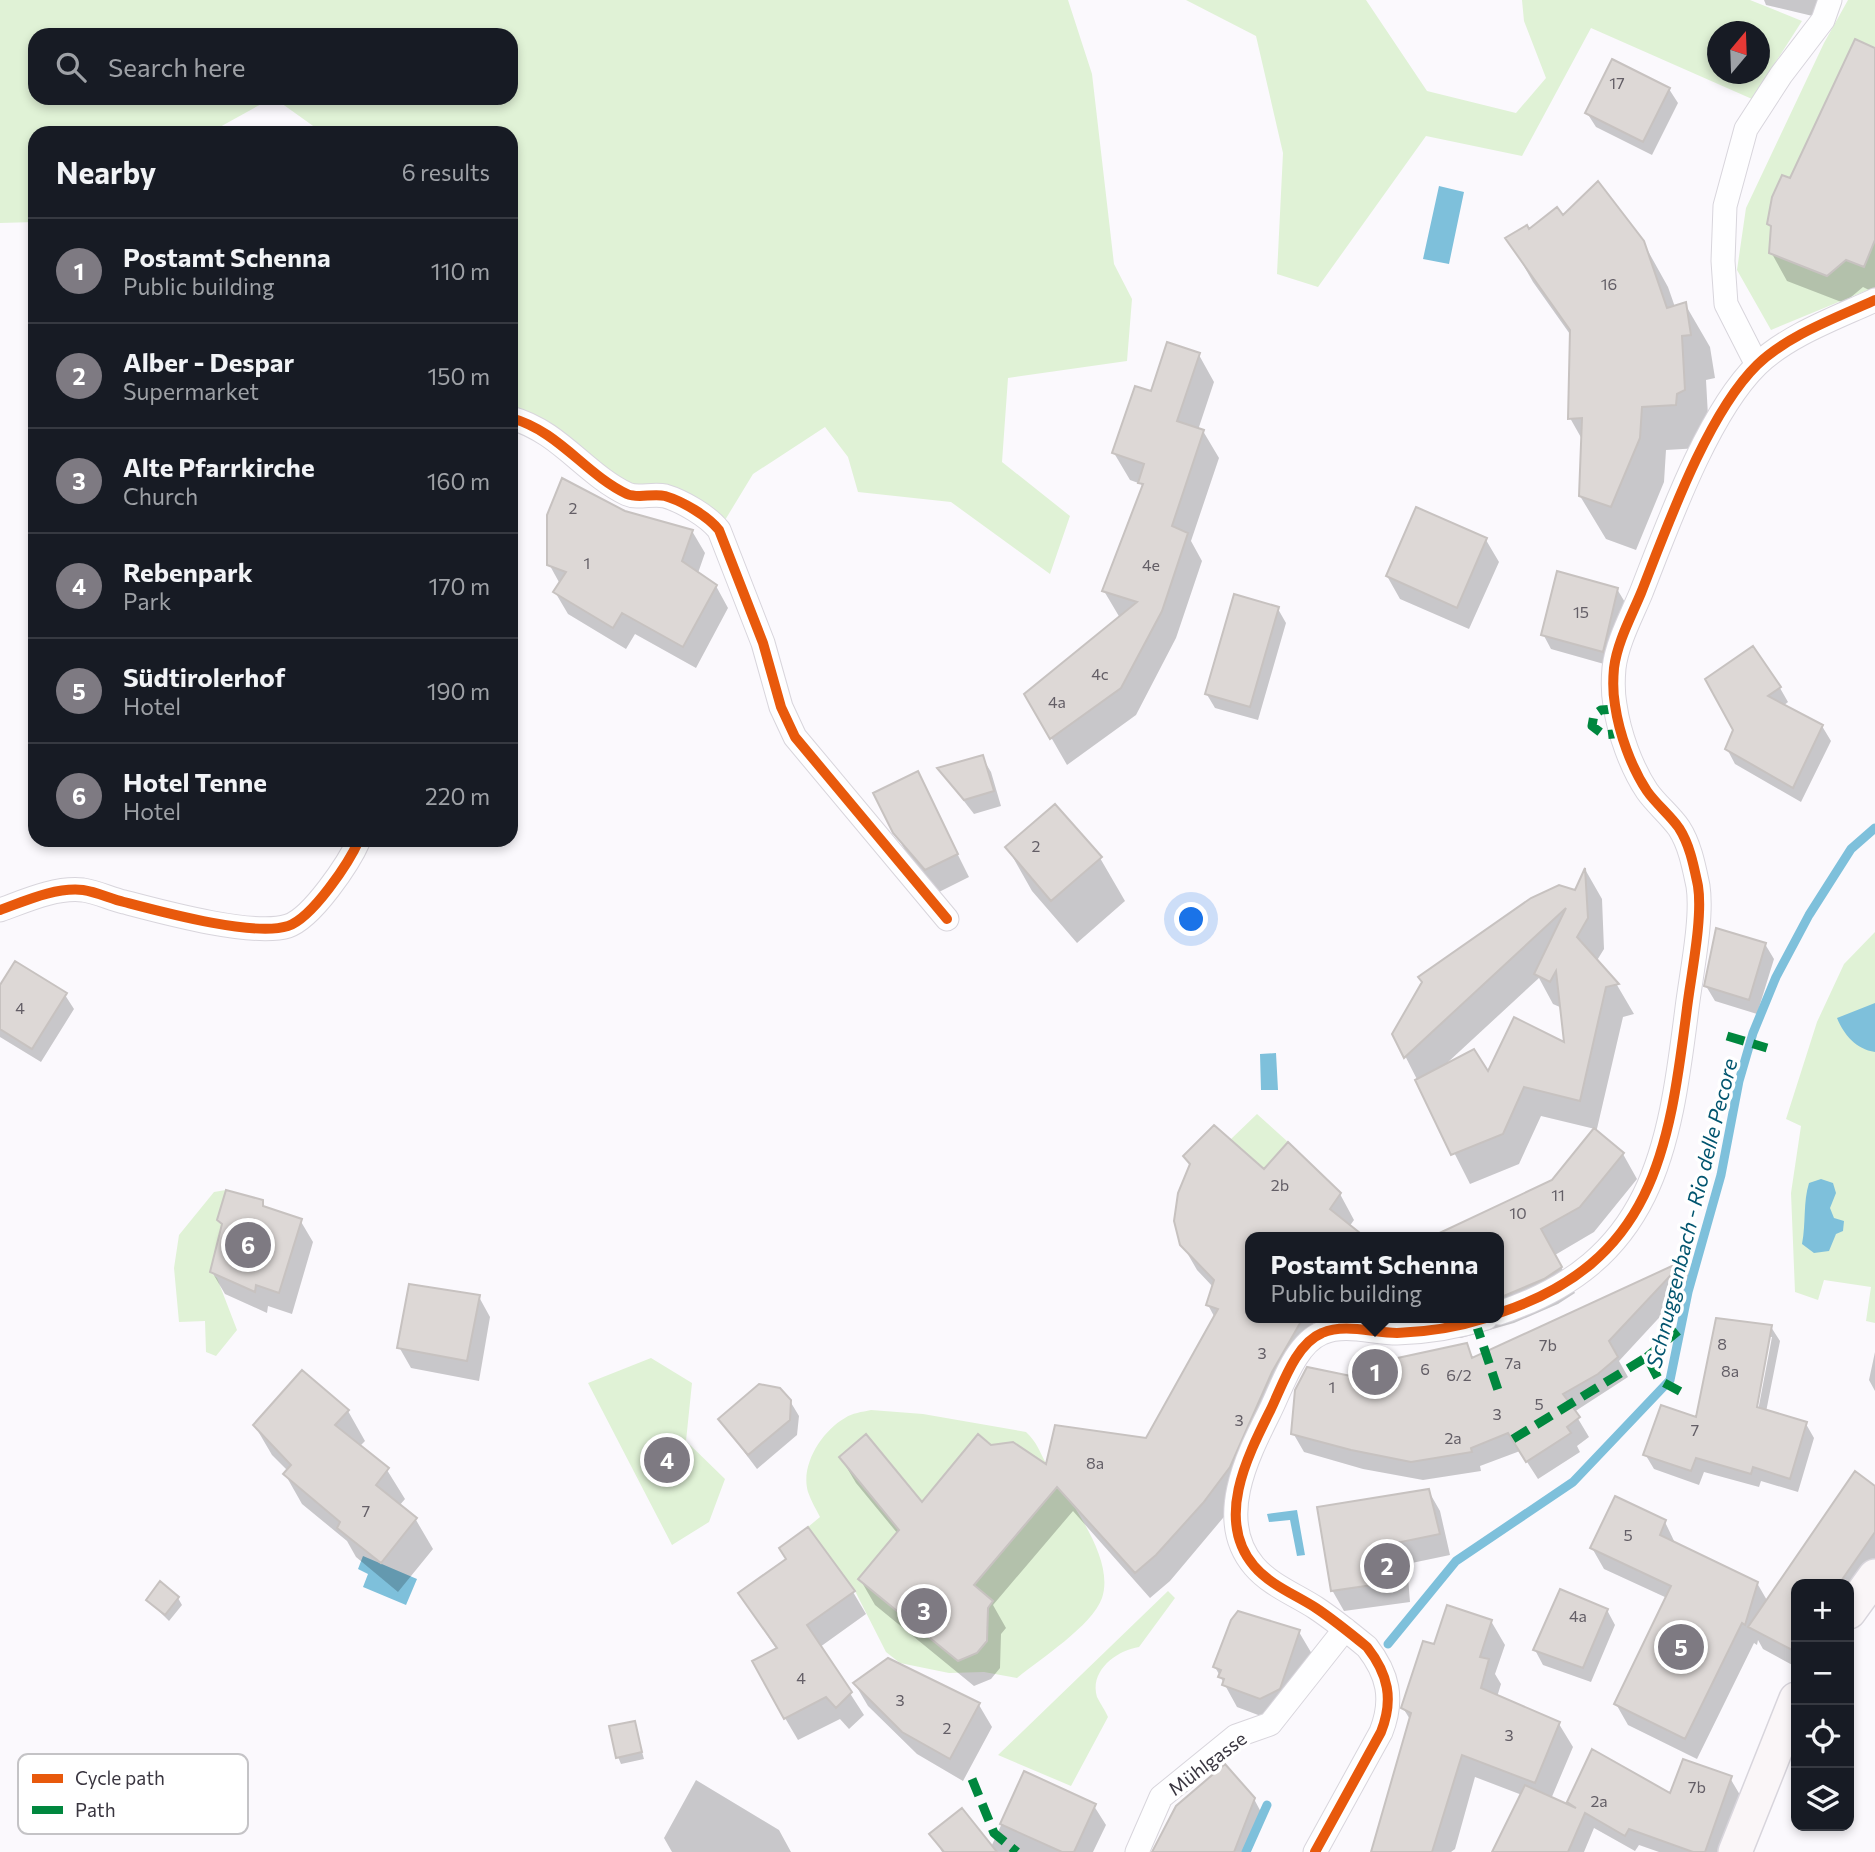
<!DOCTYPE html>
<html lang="en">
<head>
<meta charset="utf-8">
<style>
  body { margin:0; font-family:Commissioner,sans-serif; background:#20242c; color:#f1f3f6 }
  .controls { position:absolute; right:21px; bottom:21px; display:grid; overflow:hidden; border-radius:14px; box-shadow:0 4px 10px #0003 }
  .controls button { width:63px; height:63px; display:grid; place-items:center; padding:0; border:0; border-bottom:2px solid #363941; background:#171b24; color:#f1f3f6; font:35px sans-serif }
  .compass { position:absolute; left:1707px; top:21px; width:63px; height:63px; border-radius:50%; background:#171b24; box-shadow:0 4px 10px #0003; rotate:19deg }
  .you { position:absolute; left:1192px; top:920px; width:24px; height:24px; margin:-18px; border:5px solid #fff; border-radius:50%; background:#1a73e8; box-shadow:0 0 0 10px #1a73e833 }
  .badge { display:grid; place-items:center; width:46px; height:46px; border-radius:50%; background:#7e7a82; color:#fff; font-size:23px; font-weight:700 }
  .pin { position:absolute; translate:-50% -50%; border:4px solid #fff; box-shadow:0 2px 7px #0006 }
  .popup { position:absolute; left:1245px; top:1232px; width:259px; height:91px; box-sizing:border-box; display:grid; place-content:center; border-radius:14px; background:#171b24; filter:drop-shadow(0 2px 5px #0005); font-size:23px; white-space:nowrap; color:#9ea1a6 }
  .popup b { font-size:26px; color:#f1f3f6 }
  .popup::after { content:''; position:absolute; left:50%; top:100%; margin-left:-14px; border:14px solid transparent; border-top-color:#171b24 }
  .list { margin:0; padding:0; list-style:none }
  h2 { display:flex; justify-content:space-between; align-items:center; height:91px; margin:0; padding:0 28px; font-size:30px }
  h2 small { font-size:23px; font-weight:400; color:#9ea1a6 }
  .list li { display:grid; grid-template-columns:46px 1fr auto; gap:21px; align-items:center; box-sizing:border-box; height:105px; padding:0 28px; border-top:2px solid #363941 }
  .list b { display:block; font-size:26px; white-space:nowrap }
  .list p { margin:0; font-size:23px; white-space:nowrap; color:#9ea1a6 }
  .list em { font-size:23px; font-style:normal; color:#9ea1a6 }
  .icon { flex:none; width:38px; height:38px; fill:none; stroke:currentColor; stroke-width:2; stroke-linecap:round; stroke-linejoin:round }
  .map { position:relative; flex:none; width:1875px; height:1852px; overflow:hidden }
  .search { position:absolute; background:#171b24; box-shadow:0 4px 10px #0003; left:28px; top:28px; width:490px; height:77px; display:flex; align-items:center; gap:18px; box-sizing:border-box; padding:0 24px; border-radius:21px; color:#9ea1a6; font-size:26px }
  .panel { position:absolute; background:#171b24; box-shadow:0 4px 10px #0003; left:28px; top:126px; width:490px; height:721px; border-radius:21px }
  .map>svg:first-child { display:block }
  .green { fill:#e0f2d6; fill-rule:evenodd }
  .water { fill:#7ec0db }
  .shadow { fill:#0003; fill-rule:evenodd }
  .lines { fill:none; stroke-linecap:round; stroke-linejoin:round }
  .stream { stroke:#7ec0db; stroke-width:9 }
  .building { fill:#ddd8d6; stroke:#c7c2c0; stroke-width:2 }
  .street-casing { stroke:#d8d5dc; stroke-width:25 }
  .secondary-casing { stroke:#d8d5dc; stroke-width:36 }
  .street { stroke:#fefeff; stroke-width:23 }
  .secondary { stroke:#faf6f8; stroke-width:33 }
  .quiet { stroke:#00873e; stroke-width:9; stroke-dasharray:18 9; stroke-linecap:butt }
  .cycleway-casing { stroke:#fff; stroke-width:15 }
  .cycleway { stroke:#e8590c; stroke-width:10 }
  .labels { text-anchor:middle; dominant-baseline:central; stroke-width:7; stroke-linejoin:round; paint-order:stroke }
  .number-label { font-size:16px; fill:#635e66 }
  .street-label { font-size:19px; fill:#3a3640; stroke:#fff }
  .water-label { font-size:21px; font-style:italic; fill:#02556f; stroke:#fff }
  .key { fill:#fff; stroke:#c4c3c6; stroke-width:2 }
  .key-label { font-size:19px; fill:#3a3640 }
</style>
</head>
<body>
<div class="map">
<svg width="1875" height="1852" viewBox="0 0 1875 1852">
  <rect width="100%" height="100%" fill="#fbf9fd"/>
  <path class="green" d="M0,0H1068L1092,74L1114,264L1132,299L1127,361L1008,378L1002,462L1070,516L1050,574L951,502L858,492L848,457L825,427L753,474L719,530L711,521L629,495L511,418V133H323L274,98H511V35H35V98H272L209,133H35V222L0,223Z
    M1186,0H1366L1427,91L1516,113L1546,78L1524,21L1522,0H1750L1802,21L1752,99L1591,28L1522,156L1426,136L1318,287L1277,274L1283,153L1256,36ZM1717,32H1759V74H1717Z
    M1848,0H1875V287L1771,330L1737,270L1746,208L1824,43Z
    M1875,932V1323L1866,1321L1871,1287L1824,1280L1818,1300L1795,1292L1791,1193L1801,1126L1786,1119L1817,1022L1844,964Z
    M1257,1114L1288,1142L1264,1169L1230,1140Z
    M226,1190L217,1220L222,1224L210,1272L217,1278L237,1330L216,1356L206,1352L205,1321L179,1322L174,1268L179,1235L214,1192Z
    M651,1358L692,1383L686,1441L725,1479L709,1522L672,1545L588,1383Z
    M871,1410L923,1414L1026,1432C1037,1442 1039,1451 1046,1463C1065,1496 1116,1556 1102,1598C1092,1626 1040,1659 1017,1678L984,1672L949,1673L900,1663L886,1652L855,1591L808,1527L820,1517C816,1509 811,1501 808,1492C800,1465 822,1431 845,1418C852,1413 862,1412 871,1410Z
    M1168,1591L1175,1598L1139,1647C1117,1650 1089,1671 1097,1697C1100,1703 1105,1710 1108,1717L1071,1786L998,1755Z"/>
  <path class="water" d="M1439,186L1464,192L1449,264L1423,259Z
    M1875,1003V1052C1856,1049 1844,1035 1837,1018Z
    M1276,1053L1278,1090H1261L1260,1054Z
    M1821,1179L1833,1183L1836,1193L1830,1208L1834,1218L1844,1221L1843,1231L1836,1234L1829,1251L1814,1253L1802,1244C1806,1223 1803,1202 1809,1183Z
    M1297,1510L1305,1555L1297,1556L1290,1520L1269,1522L1267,1514Z
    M363,1556L417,1579L406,1605L363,1587L368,1574L358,1569Z"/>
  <path class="shadow" d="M1764,0H1829L1821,18L1766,5Z
    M1875,49V293L1863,287L1844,303L1787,281L1771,252L1772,230L1769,224L1791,180Z
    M1669,89L1678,103L1652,155L1596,127L1587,113Z
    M1563,217L1643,242L1668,287L1675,307L1685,304L1710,347L1715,378L1706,380L1709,434L1700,448L1666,450L1664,482L1636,550L1606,539L1580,496L1583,441L1570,418L1572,337L1533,282L1508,238Z
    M1199,355L1214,382L1198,430L1203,431L1219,458L1191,541L1202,561L1176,638L1136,715L1067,765L1026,694L1120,618L1104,591L1143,488L1141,484L1130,480L1114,453L1152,393Z
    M624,513L692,531L705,553L698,573L716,586L728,608L696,668L635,634L626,649L568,614L555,592L560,584L549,564Z
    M1486,540L1499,562L1469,629L1400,599L1387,576Z
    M1617,589L1626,604L1611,666L1551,649L1543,634Z
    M1278,609L1286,623L1258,720L1215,708L1206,693Z
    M1707,679L1780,688L1788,702L1783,706L1822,726L1831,741L1801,802L1735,764L1727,749L1735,730Z
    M982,757L991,772L1001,806L974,814L939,769Z
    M917,773L969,877L939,892L908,856L895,832Z
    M1007,847L1100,858L1125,901L1077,943L1032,891Z
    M1586,871L1602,899L1604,949L1596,962L1617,985L1634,1014L1623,1017L1596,1133L1623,1154L1637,1179L1594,1232L1555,1255L1575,1293L1558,1304L1514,1323L1461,1338L1404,1334L1371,1327L1366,1318H1499V1237H1423L1457,1227L1553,1181L1595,1129L1541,1116L1519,1164L1470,1184L1394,1034L1576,892ZM1539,978L1553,1004L1562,1008L1566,1045L1488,1074L1447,1063Z
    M1765,944L1774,959L1757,1014L1715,1001L1706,986Z
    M0,988L65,995L74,1009L41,1062L0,1037Z
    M1185,1156L1264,1172L1340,1194L1354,1220L1349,1227L1362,1237H1251V1318H1310L1321,1336L1286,1398L1244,1493L1170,1581L1150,1598L1073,1511L993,1605L1006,1628L1001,1634L1000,1668L991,1679L974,1686L875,1605L860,1579L898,1534L856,1483L841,1458L922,1505L991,1447L1047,1467L1147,1440L1215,1318L1208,1305L1213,1287L1197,1270L1182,1244L1191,1167Z
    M262,1202L266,1209L300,1220L313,1242L292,1314L268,1306L267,1313L225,1294L212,1272L223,1227L219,1220Z
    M1684,1263L1694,1280L1619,1361L1628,1377L1574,1412L1589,1437L1577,1446L1580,1452L1538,1479L1520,1451L1480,1466L1481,1471L1423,1480L1363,1469L1304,1452L1293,1433L1372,1382L1466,1345L1474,1359Z
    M479,1297L490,1317L479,1381L411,1368L399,1347Z
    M1771,1327L1780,1341L1766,1412L1806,1424L1814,1438L1798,1492L1761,1481L1759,1487L1704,1472L1699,1485L1654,1469L1645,1454L1698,1419ZM1768,1337H1772L1757,1416L1753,1415Z
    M1875,1352V1391L1869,1380Z
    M790,1401L799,1416L797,1435L757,1469L720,1420Z
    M348,1411L365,1441L359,1447L387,1470L405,1499L399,1506L416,1520L433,1549L398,1592L356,1557L347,1541L302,1504L285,1474L288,1471L272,1455L255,1426Z
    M1875,1489V1572L1849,1584H1796V1667L1763,1649L1758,1640L1757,1645L1754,1643L1697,1759L1628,1725L1616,1704L1667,1598L1604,1569L1592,1548L1665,1522L1676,1545L1757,1583L1768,1602Z
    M1428,1490L1440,1511L1450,1555L1407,1564L1410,1602L1344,1611L1332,1590Z
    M788,1560L853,1592L866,1614L820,1647L864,1715L849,1729L840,1719L798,1740L785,1718L777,1650L740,1594Z
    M178,1598L182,1605L169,1621L148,1600Z
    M1607,1610L1615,1625L1591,1682L1543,1665L1535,1650Z
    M1491,1621L1505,1645L1495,1674L1501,1684L1497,1697L1559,1724L1573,1747L1551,1799L1572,1808L1569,1802L1671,1796L1730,1778L1740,1795L1720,1852H1659L1639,1845L1635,1851L1594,1828L1584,1852H1494L1522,1795L1475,1777L1455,1849L1451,1852H1371L1411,1721L1403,1708L1435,1646Z
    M1299,1632L1312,1654L1274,1721L1237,1707L1215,1667Z
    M855,1684L979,1705L992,1727L963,1781L917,1754L868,1706Z
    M634,1723L644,1759L621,1764L618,1757Z
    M1025,1774L1094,1806L1106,1825L1093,1852H942L932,1834L991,1847Z
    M696,1780L779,1830L791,1852H672L664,1838Z
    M1254,1799L1262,1814L1247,1852H1153Z"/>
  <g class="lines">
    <path class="stream" d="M1388,1644L1456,1561L1573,1482L1670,1380L1688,1292L1721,1175L1739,1081L1753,1033L1776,977L1809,915L1851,849L1875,828
      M1246,1852L1267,1805"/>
  </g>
  <path class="building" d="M1855,39L1875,48V240L1864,267L1846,260L1827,276L1769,253L1771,226L1767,224L1772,197L1782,175L1790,178Z
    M1612,59L1670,88L1643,142L1585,113Z
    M1598,181L1644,241L1667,308L1686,302L1691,335L1682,336L1685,390L1677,394L1676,405L1642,407L1640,438L1611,507L1579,496L1582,418L1568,419L1570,330L1505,238L1527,225L1529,229L1557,207L1563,215Z
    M1167,342L1200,353L1177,421L1204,430L1172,526L1188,533L1162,611L1121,688L1050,739L1024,694L1137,602L1102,591L1143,484L1138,483L1144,464L1112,453L1135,386L1151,391Z
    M562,478L625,511L693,530L682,561L717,585L683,647L622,613L613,628L553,592L566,572L547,565V515Z
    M1416,507L1487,538L1457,608L1386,576Z
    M1557,571L1618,588L1603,652L1541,635Z
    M1234,594L1279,607L1250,707L1205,694Z
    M1753,646L1781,687L1768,696L1823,725L1793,788L1725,749L1733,730L1705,679Z
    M983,755L994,791L964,800L937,768Z
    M918,771L958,854L925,870L893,833L873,793Z
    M1055,804L1102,857L1051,901L1005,847Z
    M1585,868L1588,918L1577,937L1619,984L1606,987L1580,1101L1524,1087L1503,1134L1451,1155L1415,1080L1474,1049L1488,1071L1514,1017L1564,1042L1556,971L1550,982L1534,974L1566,908L1404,1058L1392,1034L1422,982L1418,977L1531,898L1559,885L1575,890Z
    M1716,928L1766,943L1749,1000L1704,986Z
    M15,961L67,993L32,1049L0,1029V985Z
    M1214,1125L1264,1169L1288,1142L1341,1193L1330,1209L1365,1237H1251V1318H1303L1272,1372L1230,1467L1203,1503L1156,1555L1135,1573L1057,1487L974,1585L993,1601L988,1608L987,1641L977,1653L958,1661L858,1579L899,1530L839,1457L866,1434L922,1502L978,1434L991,1445L1013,1442L1046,1464L1055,1425L1146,1438L1218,1309L1206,1305L1214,1280L1180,1245L1174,1221L1178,1193L1190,1164L1183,1156Z
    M1594,1128L1624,1153L1580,1207L1541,1229L1562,1267L1544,1279L1499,1298V1237H1431L1552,1180Z
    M226,1190L263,1200V1206L302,1219L279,1293L256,1285L255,1292L210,1272L222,1224L217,1220Z
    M1685,1260L1609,1341L1618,1357L1598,1374L1563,1394L1580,1417L1567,1427L1571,1433L1526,1462L1508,1433L1471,1448L1472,1452L1411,1462L1351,1450L1291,1434L1295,1390L1307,1367L1370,1380L1365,1365L1467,1343L1472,1358Z
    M409,1284L480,1295L467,1361L397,1348Z
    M1716,1318L1772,1325L1757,1407L1807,1422L1790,1479L1753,1467L1751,1474L1696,1458L1691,1471L1643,1455L1661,1405L1696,1417Z
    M302,1370L349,1410L335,1425L389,1468L376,1485L417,1518L381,1563L337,1528L340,1522L283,1474L291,1465L253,1425Z
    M759,1384L780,1388L791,1400L790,1420L748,1455L718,1419Z
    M1855,1471L1875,1486V1532L1839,1584H1796V1652L1748,1627Z
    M1429,1489L1440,1534L1396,1543L1400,1581L1331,1591L1317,1507Z
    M1615,1496L1666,1520L1660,1535L1758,1582L1745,1625L1742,1623L1685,1739L1614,1704L1671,1586L1590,1548Z
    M808,1527L855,1591L807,1625L852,1692L836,1708L826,1697L784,1719L752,1661L777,1648L738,1593L786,1559L779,1548Z
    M160,1581L179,1597L165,1615L146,1600Z
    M1560,1589L1608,1609L1583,1668L1533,1650Z
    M1447,1605L1492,1620L1480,1657L1489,1659L1481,1688L1560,1722L1535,1783L1462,1755L1432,1852H1371L1411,1713L1401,1708L1423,1641L1434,1644Z
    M1238,1611L1300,1630L1280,1689L1260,1699L1222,1685L1224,1679L1218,1677L1221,1670L1213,1667L1231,1620Z
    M888,1658L980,1703L950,1759L902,1732L853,1683Z
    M635,1721L642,1752L616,1758L609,1726Z
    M1592,1749L1670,1793L1683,1759L1732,1776L1705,1852H1693L1629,1829L1625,1836L1585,1813L1568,1852H1492L1525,1785L1576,1808L1567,1802Z
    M1225,1764L1255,1798L1234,1852H1152L1176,1806Z
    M1024,1771L1096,1804L1074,1852H1062L1000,1824Z
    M962,1808L997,1852H944L929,1834Z"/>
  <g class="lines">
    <defs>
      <path id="street" d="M1757,365L1726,304L1723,261L1725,206L1746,129L1781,75L1823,20L1830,0
        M511,418C559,431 585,474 627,494C638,499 653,493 665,496C682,501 708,516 719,530L763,643L781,707L795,737L947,919
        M0,910C25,901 55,887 83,890C97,892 111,899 124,902C162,912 253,937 288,926C312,918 349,863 359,840
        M1499,1313C1653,1262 1669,1152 1687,1008C1691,975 1703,918 1698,886C1694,867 1690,845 1679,828C1670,815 1656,804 1647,791C1631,767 1619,733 1615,705C1613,694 1613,679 1614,668C1617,643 1631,617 1641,593C1667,527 1707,414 1757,365C1788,335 1836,318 1875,300
        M1137,1852L1161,1797L1236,1736L1270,1724L1345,1629
        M1315,1852L1381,1732C1394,1699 1388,1674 1367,1647C1350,1633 1334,1620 1316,1608C1296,1595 1270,1585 1254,1566C1215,1520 1247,1457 1270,1411C1282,1387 1295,1344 1322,1333C1345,1323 1373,1333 1397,1333C1426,1332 1458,1327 1486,1318"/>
      <path id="secondary" d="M1849,1612L1875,1576
        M1735,1852L1796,1699"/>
    </defs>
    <use href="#street" class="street-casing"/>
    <use href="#secondary" class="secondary-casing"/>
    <use href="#street" class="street"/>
    <use href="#secondary" class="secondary"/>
    <path class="quiet" d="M1616,709L1601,710L1594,715L1592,726L1604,735L1622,733
      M1727,1036L1767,1048
      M1475,1321L1498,1390
      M1647,1357L1678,1331
      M1513,1439L1647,1357L1659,1380L1683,1393
      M972,1779L994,1833L1017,1852"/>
    <defs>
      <path id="cycleway" d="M511,418C559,431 585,474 627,494C638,499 653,493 665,496C682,501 708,516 719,530L763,643L781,707L795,737L947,919
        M0,910C25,901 55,887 83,890C97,892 111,899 124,902C162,912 253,937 288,926C312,918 349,863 359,840
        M1499,1313C1653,1262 1669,1152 1687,1008C1691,975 1703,918 1698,886C1694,867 1690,845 1679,828C1670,815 1656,804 1647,791C1631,767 1619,733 1615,705C1613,694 1613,679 1614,668C1617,643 1631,617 1641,593C1667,527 1707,414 1757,365C1788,335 1836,318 1875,300
        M1315,1852L1381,1732C1394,1699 1388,1674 1367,1647C1350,1633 1334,1620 1316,1608C1296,1595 1270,1585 1254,1566C1215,1520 1247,1457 1270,1411C1282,1387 1295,1344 1322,1333C1345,1323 1373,1333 1397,1333C1426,1332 1458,1327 1486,1318"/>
    </defs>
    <use href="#cycleway" class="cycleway-casing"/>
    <use href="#cycleway" class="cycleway"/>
  </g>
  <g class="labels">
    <g class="number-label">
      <text x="1617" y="82">17</text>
      <text x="1609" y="283">16</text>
      <text x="573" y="507">2</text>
      <text x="587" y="562">1</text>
      <text x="1151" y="564">4e</text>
      <text x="1581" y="611">15</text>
      <text x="1100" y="673">4c</text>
      <text x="1057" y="701">4a</text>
      <text x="1036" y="845">2</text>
      <text x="20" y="1007">4</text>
      <text x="1280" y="1184">2b</text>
      <text x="1558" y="1194">11</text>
      <text x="1518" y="1212">10</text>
      <text x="1722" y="1343">8</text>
      <text x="1548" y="1344">7b</text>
      <text x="1262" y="1352">3</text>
      <text x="1513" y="1362">7a</text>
      <text x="1425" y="1368">6</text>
      <text x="1730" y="1370">8a</text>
      <text x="1459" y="1374">6/2</text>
      <text x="1332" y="1386">1</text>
      <text x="1539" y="1403">5</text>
      <text x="1497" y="1413">3</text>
      <text x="1239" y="1419">3</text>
      <text x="1695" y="1429">7</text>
      <text x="1453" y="1437">2a</text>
      <text x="1095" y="1462">8a</text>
      <text x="366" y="1510">7</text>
      <text x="1628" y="1534">5</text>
      <text x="1578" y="1615">4a</text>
      <text x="801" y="1677">4</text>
      <text x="900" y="1699">3</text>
      <text x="947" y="1727">2</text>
      <text x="1509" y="1734">3</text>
      <text x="1697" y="1786">7b</text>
      <text x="1599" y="1800">2a</text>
    </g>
    <g class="street-label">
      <text transform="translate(1207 1763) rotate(-37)">Mühlgasse</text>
    </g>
    <g class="water-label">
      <text transform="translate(1691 1213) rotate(-76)">Schnuggenbach - Rio delle Pecore</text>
    </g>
  </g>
  <rect x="18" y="1754" width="230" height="80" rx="10" class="key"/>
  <rect x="32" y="1774" width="31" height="9" fill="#e8590c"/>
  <rect x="32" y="1806" width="31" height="8" fill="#00873e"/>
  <g class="key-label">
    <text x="75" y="1785">Cycle path</text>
    <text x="75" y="1817">Path</text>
  </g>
</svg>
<div class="controls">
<button>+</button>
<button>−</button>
<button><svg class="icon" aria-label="locate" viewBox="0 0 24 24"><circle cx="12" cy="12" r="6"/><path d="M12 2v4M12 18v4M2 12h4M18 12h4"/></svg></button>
<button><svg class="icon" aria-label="layers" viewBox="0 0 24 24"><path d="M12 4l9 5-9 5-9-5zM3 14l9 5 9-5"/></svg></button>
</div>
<svg class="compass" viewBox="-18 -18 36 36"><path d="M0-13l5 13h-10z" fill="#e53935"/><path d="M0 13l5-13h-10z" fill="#9ea1a6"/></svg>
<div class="you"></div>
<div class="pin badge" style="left:1375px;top:1372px">1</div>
<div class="popup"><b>Postamt Schenna</b>Public building</div>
<div class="pin badge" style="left:1387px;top:1566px">2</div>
<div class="pin badge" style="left:924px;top:1611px">3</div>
<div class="pin badge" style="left:667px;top:1460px">4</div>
<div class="pin badge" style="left:1681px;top:1647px">5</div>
<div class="pin badge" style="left:248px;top:1245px">6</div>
<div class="search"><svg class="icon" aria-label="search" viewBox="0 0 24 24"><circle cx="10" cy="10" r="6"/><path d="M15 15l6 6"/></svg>Search here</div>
<section class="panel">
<h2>Nearby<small>6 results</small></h2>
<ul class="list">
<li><span class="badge">1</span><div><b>Postamt Schenna</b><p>Public building</p></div><em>110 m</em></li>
<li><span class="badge">2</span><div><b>Alber - Despar</b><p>Supermarket</p></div><em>150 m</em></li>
<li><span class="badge">3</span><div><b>Alte Pfarrkirche</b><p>Church</p></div><em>160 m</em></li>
<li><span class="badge">4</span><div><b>Rebenpark</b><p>Park</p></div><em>170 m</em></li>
<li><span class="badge">5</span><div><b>Südtirolerhof</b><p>Hotel</p></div><em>190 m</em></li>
<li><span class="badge">6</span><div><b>Hotel Tenne</b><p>Hotel</p></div><em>220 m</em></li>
</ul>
</section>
</div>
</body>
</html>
